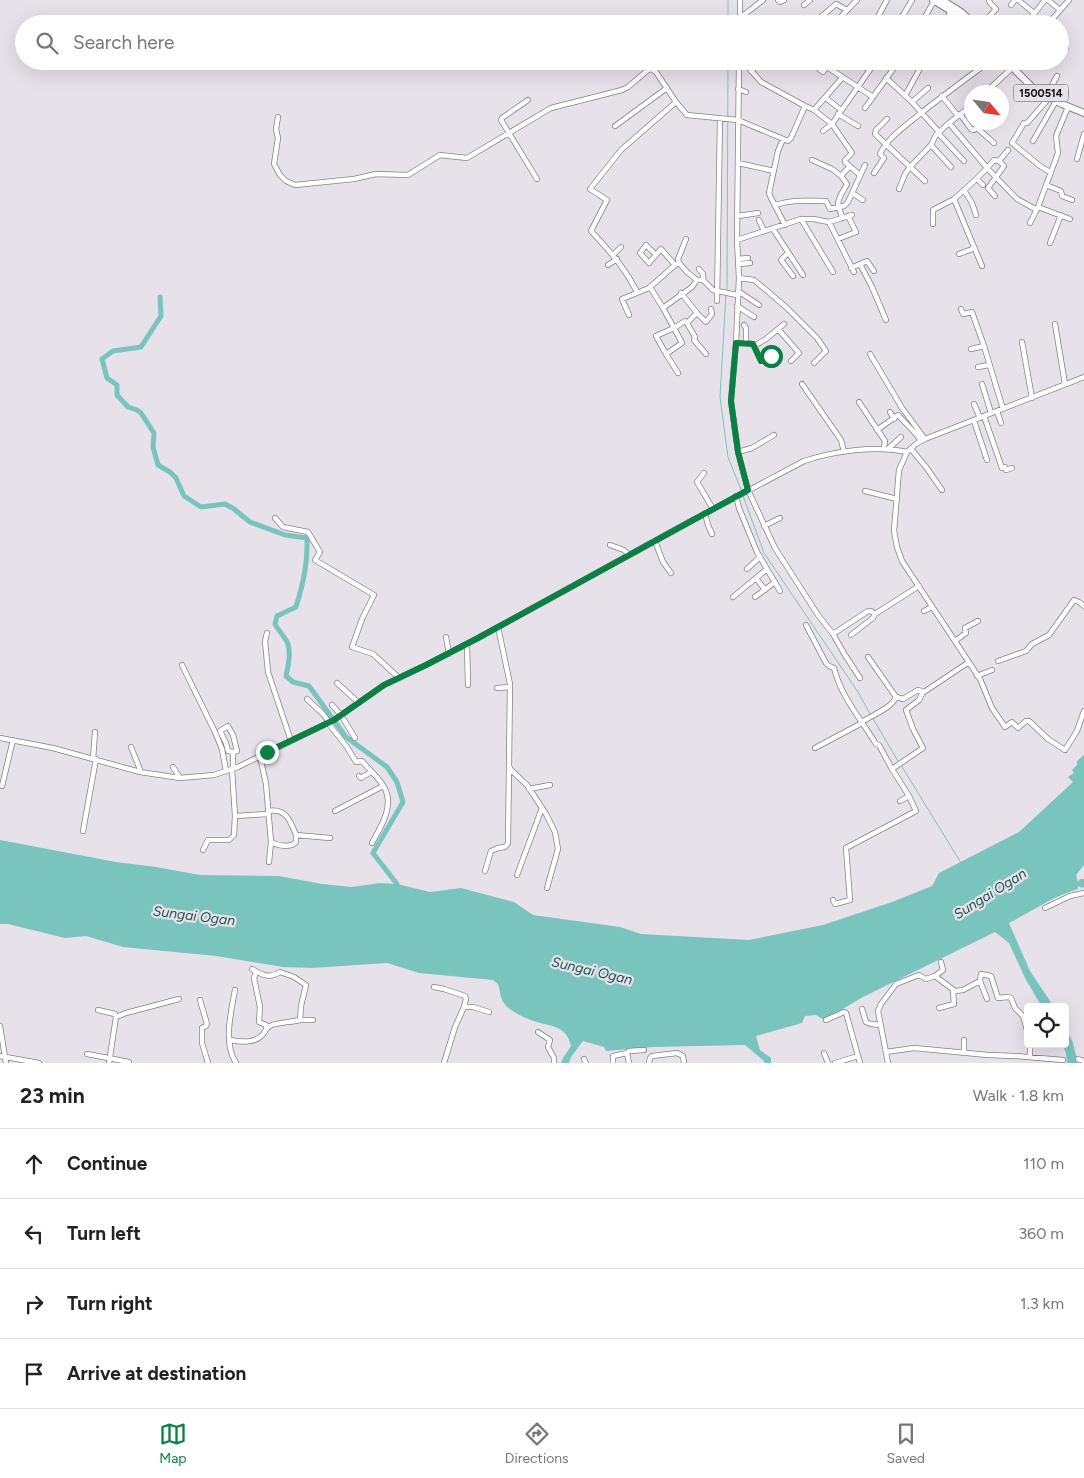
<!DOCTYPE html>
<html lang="en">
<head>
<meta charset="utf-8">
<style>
  body { margin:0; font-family:Figtree,sans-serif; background:#f6f6f6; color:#222 }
  .controls { position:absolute; right:15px; bottom:15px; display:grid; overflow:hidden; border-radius:5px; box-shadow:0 5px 20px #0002 }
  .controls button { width:45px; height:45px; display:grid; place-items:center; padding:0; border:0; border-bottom:1px solid #e0e0e0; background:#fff; color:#222; font:25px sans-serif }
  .compass { position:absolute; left:964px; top:85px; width:45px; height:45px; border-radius:50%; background:#fff; box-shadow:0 5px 20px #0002; rotate:119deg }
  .stop { position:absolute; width:15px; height:15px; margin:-11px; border:4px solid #0b8043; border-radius:50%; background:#fff }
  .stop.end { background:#0b8043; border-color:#fff; box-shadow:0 1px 5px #0008 }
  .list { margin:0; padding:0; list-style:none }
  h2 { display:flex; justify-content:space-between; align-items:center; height:65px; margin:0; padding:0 20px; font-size:21px }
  h2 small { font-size:16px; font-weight:400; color:#767676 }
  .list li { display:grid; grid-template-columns:32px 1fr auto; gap:15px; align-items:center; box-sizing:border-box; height:70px; padding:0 20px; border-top:1px solid #e0e0e0 }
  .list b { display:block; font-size:19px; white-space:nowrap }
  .list em { font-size:16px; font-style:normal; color:#767676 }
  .icon { flex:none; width:28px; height:28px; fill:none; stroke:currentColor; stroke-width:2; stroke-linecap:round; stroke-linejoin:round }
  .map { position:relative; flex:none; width:1084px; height:1063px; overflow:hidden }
  .search { position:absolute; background:#fff; box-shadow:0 5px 20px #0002; left:15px; right:15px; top:15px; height:55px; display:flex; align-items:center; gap:12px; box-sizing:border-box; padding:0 18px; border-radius:28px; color:#767676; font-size:19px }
  .sheet { height:345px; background:#fff }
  nav { display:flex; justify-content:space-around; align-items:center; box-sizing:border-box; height:70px; border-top:1px solid #e0e0e0; background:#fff; font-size:14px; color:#767676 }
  nav a { display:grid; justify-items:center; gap:2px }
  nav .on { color:#0b8043 }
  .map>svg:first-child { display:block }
  .water { fill:#7ac4be }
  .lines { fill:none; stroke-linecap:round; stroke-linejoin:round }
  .stream { stroke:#7ac4be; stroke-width:1 }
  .river { stroke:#7ac4be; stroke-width:5 }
  .minor-casing { stroke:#868089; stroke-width:6 }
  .highway-casing { stroke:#868089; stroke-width:8 }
  .minor { stroke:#fff; stroke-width:4.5 }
  .highway { stroke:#fff; stroke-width:6 }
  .route { stroke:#0b8043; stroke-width:6 }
  .labels { text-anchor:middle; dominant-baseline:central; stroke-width:4.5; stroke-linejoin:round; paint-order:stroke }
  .shield { fill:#e7e1ea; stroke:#504d51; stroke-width:1 }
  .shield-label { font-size:11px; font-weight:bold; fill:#0f0d10 }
  .water-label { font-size:14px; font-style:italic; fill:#185753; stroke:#e7e1ea }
</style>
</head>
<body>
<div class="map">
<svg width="1084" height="1063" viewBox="0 0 1084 1063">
  <rect width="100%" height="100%" fill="#e7e1ea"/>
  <path class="water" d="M1084,755V865L1076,875L1078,882L1080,879H1084V887L1082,888L1078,886V889C1054,896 1032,911 1009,923L1030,971L1054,1007H1042L1025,978L1009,943L995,932L863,997L824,1020L816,1015L805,1016L802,1023L756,1036L760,1050L771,1058V1063H764V1061L745,1045L653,1047L606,1051L604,1047L583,1041L571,1057L569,1063H561L563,1058L571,1046C566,1024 550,1027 534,1021C524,1018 509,1011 504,1003C500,998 500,990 498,984L493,980L419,973L387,963L312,968L283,967L216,956L123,947L86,936L65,938L8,924H0V840L116,862L156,867L200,875L279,876L322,884L352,887L380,883L397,884L430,892L461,888L514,902L533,915L620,927L641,934L749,940L823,925L892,902L932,886L939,873L1019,832L1073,782L1068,777L1074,773L1072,770L1077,765V761Z
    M1065,1028L1072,1040L1078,1063H1067L1066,1053L1062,1044H1065Z"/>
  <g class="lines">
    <path class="stream" d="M728,24V0
      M727,290L728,61
      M726,294L720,397L728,457L742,492
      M743,496L764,553L858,692L870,714
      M872,717L898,761
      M901,765L961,863"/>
    <path class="river" d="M160,297L161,316L141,347L113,351L102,359L107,378L117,385V395L128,407L137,410L141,413L154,433L153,447L158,465L170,472L176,478L184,496L201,507L225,504L234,509L250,522L285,535L307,538C308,563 303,584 296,607L277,616L275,624C278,630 286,638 288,644C291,655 288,666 286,676L293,682L309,686L346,737L387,767L397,782L403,802L373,853L397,884"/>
    <defs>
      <path id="minor" d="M740,0V24
        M778,0L780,2L784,0
        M1018,0L1034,13
        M1048,0L1060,10
        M804,5L810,0
        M1011,5L1015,0
        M1032,16L1043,24
        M821,17L836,4L847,10
        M740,18L763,0
        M834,24L857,0
        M874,24L887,0
        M898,24L912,0
        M921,24L934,1
        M944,24L952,9
        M983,24L996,9L990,3L989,0
        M999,24L1003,19L1007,24
        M1026,24L1045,0
        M1048,24L1069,0
        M1060,45L1066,48
        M739,61L737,240L739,278L736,343L731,401L738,452L748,490L775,548L818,615L833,634
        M743,61L761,82L805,106
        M809,61L823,72L831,61
        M856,61L869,70
        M788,63L789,61
        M827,67L873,97
        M751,71L763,61
        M886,78L912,102L928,88
        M738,89L746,92
        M986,92L1012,68
        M1048,93L1057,76
        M906,94L924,61
        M942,96L958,116
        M826,98L841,110
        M1049,98L1027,123H1024L1012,143L1040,166L1050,172
        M528,100L502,118L501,120L537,179
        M912,102L939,132
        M865,108L899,61
        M814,110L842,78
        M838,114L858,126
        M960,114L971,129L974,130L977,128L994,143
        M278,117L276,129L278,138L274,164L280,175L286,181L295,185L354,179L376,174L408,175L440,155L467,158L551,108L622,90L628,87L648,70L651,69L656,72L676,102L687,115L738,120L788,141L791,138L805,106L814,110L832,124L876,61
        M887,119L876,130L875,134L925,181
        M949,123L988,169L1017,199L1037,210
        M615,126L667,88
        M823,131L832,124L852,153L845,160V162L860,175
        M938,133L964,161
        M783,139L778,151L769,193L771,198L785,225
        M1033,141L1056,101
        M931,145L951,167
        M1077,159L1084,134
        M812,160L832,169L841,176L849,167
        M738,163L774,171
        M874,173L884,158L880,154C887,138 908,124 921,113C944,95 967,78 990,61
        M841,176L847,184C839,199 834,201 843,218
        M977,179L983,185
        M1046,185L1061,191L1062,196L1072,200
        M899,189L905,174L910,167L931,145L936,135L949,123L972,105
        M964,190L972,203L976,215
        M852,193L863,200
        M995,196L988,188L1004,166L999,161
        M775,205C795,199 806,201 826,201L830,209L844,206L848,202L865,165
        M1038,207L1070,219
        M738,216L758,213
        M801,219L833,272
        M759,220L764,231
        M829,222L852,215
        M1030,223L1038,207L1058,153L1056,136L1068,107
        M933,224V210L954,199
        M773,229L803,275
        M838,239L856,232L848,216
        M737,240L801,219H813L829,222L854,272
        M1050,243L1061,215
        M788,253L781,260L793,276
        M959,254L975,248
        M613,255L621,247
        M656,255L646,245L640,253L649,263L661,249L675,265L679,263L688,273L697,280H703L713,290L737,295
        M738,259L748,258
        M679,263L678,259L686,239
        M738,264L750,263
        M860,264L872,287L886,320
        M608,265L617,259
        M982,266L954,199C968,187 982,175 994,160L999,161L1008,150
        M851,268L867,261L874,271
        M699,269L703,274V280
        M739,278L754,280L766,290L787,308L817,338L826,351L814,363
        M650,287L663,308
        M738,291L759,305
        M637,292C624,266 610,252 591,231L607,200L590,189L621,150L676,102
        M681,293L697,313L706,322L712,314L711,309
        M717,301L720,118
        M737,306L754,317
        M961,309L963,314L972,312L984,346
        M697,313L687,323L685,321L674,328L682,343L666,354L656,336L674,328L663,308L692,287L697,280
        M629,315L622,299L649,288L675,265
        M687,323L695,337L694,340L706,354
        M1055,324L1065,384
        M778,329L799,353L791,361
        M1022,342L1032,398
        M736,343H746V328L744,325
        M746,343L753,344L761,361L771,356L769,351L771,348
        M754,346L766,339L784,324
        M971,349L984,346L1003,409
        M666,354L678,373
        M870,354L902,408L925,439
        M978,367L989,365
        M1084,377L925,439L916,444L907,452L899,470L894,531L897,547L902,561L980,679L992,708L1005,727L1012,722L1018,728L1026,721H1029L1048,739L1065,750L1077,731L1084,711
        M802,384L841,440L844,452
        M982,384L991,413
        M859,402L885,441L884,448
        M974,404L980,418
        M997,411L1001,423
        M890,412L894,419
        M984,416L1002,468L1005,467L1006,470L1012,468
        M974,421L987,460
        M877,430L898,415L915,433L921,441
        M889,448L901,437
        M911,449L926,467L942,490
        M738,452L752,448L774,435
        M704,473L697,482L713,509
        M865,491L897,499
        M736,496L739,508L757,552L780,591
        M705,513L708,525L712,534
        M275,518L283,527L308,532L320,552L315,560L374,595L362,619L352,647L373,654L399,678
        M764,526L780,518
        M655,541L663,562L671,573
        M610,545L624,550L629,555
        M747,569L760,557
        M756,578L765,590
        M733,597L767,569
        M755,597L775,582
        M924,611L932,607
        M806,625L826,663L829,666L834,668C841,697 861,719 876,744L879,745L892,769
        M498,627L510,684L509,766L511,770L527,785L546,814L555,832L558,849L547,888
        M267,633L265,641L268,672L291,741
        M851,635L873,618L875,614
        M446,637L449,654
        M955,641L966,633L965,628L978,621
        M467,644L468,685
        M868,657L896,697L903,699L918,690L924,692L969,662
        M998,661L1026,651L1032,644L1049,635L1074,600L1079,602L1084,606
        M182,665L215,732L222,749L226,771
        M977,676L992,670
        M860,678L845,655L833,634L868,611H871L875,614L919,586
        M337,683L359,703
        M497,688L510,687
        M307,699L323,714L329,722
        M332,705L341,715L355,738
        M862,722C872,715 892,708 896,697
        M328,723L347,747L356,762L361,761L363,762C370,771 382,780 386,791C393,809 380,828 372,843
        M0,738L53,748L140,772L180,778L214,775L238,767L334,720L384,685L426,665L478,638L689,522L804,461C834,451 876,445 907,452
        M131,747L141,772
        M815,748L862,723
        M233,752L228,751L226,743L220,731L228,726L233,735L237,751L233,752V769
        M260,756L266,784L271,842C278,846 291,848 296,842V835L330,838
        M93,759L95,732
        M173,767L180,778
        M359,776L361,778L371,772
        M2,786L13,740
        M529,789L550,785
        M900,801L909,796
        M268,811C286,808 290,820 296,835
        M335,811L383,786
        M235,816L268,814
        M83,831L96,759
        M203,850L208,840H229L234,835L235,816L232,769
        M269,862L271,842
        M485,871L491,851L498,848L505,847L508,843L509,767
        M517,875L542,808
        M833,900L835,904L850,900L846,848L916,811L909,796L892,769L923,748L913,729L906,710L919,700L923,692
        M1045,908L1070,896L1084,893
        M256,972L254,978L260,1007L259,1022L266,1025V1028
        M935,976L943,970L941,962
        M434,987L444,989L465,996L466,999L464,1007
        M235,990C231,1012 223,1043 236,1063
        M987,999L980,981L981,974L991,976L998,998L1008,997L1011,998L1015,1008L1023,1016L1028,1034
        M200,1000L207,1024L206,1026L202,1028V1043L208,1063
        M939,1008L954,1004L953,991
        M862,1009L866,1022L871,1024L880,1025
        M98,1010L115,1014L116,1017
        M300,1020H313
        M826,1020L844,1012L846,1013L860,1063
        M0,1026L6,1063
        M538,1032L550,1040L548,1047L554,1058V1063
        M230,1040C241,1042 256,1044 264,1033C266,1029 267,1027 272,1025C282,1022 292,1022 300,1020L301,1006L306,985L294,977L280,972C269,979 262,975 252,969
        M964,1040V1053
        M886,1052L914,1048L988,1055L1015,1056L1063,1060
        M627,1053L629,1063
        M824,1053L828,1063
        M87,1054L129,1062
        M0,1056L39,1063
        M1030,1057V1044
        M584,1059L586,1063
        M1078,1059L1084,1061
        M109,1063L116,1017L126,1013L179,999
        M444,1063L455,1027L464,1007H473L489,1012
        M613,1063V1056L627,1053L629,1051L644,1050
        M649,1063L650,1058L652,1056L677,1053L683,1056L684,1063
        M835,1063L858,1056
        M888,1063L878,1011L881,1004L896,984L919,975L926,979L935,976L955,991L963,990L980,981"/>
      <path id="highway" d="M933,0L951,11L968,24
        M942,0L961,12L974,24
        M1006,61L1033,88L1062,104L1084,113"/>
    </defs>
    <use href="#minor" class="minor-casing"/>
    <use href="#highway" class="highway-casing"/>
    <use href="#minor" class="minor"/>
    <use href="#highway" class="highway"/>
  </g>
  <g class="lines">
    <path class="route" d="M267,752L334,720L384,685L426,665L478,638L748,490L738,452L731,401L736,343L753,344L761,361L771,356"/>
  </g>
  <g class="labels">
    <rect class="shield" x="1013.5" y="84.5" width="55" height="17" rx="4"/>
    <g class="shield-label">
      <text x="1041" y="93">1500514</text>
    </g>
    <g class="water-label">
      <text transform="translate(990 894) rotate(-32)">Sungai Ogan</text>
      <text transform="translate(194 916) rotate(7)">Sungai Ogan</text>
      <text transform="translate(592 971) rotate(13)">Sungai Ogan</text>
    </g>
  </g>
</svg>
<div class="controls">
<button><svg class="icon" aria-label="locate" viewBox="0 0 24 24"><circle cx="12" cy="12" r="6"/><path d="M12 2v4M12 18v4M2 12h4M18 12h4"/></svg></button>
</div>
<svg class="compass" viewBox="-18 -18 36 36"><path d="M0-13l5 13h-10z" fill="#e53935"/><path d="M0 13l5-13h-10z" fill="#767676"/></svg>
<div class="stop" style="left:771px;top:356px"></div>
<div class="stop end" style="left:267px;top:752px"></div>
<div class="search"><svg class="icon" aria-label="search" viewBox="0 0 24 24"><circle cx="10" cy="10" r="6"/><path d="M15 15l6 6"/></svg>Search here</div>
</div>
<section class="sheet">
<h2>23 min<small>Walk · 1.8 km</small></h2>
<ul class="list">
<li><svg class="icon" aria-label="ahead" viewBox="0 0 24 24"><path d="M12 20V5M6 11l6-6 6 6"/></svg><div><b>Continue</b></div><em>110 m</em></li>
<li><svg class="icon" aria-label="left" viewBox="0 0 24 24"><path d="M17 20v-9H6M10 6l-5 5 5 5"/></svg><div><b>Turn left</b></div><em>360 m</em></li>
<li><svg class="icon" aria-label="right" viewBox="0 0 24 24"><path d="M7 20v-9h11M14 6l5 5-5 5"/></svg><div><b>Turn right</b></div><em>1.3 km</em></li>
<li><svg class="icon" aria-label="arrive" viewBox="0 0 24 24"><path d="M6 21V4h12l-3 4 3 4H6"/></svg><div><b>Arrive at destination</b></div></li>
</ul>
</section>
<nav>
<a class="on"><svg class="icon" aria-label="map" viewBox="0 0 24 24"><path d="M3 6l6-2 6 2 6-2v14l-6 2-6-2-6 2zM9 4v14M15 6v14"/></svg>Map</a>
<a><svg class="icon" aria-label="directions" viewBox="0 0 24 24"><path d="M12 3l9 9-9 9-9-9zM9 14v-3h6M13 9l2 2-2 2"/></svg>Directions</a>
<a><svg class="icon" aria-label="saved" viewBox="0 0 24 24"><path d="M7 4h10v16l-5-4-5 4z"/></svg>Saved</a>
</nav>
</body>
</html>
